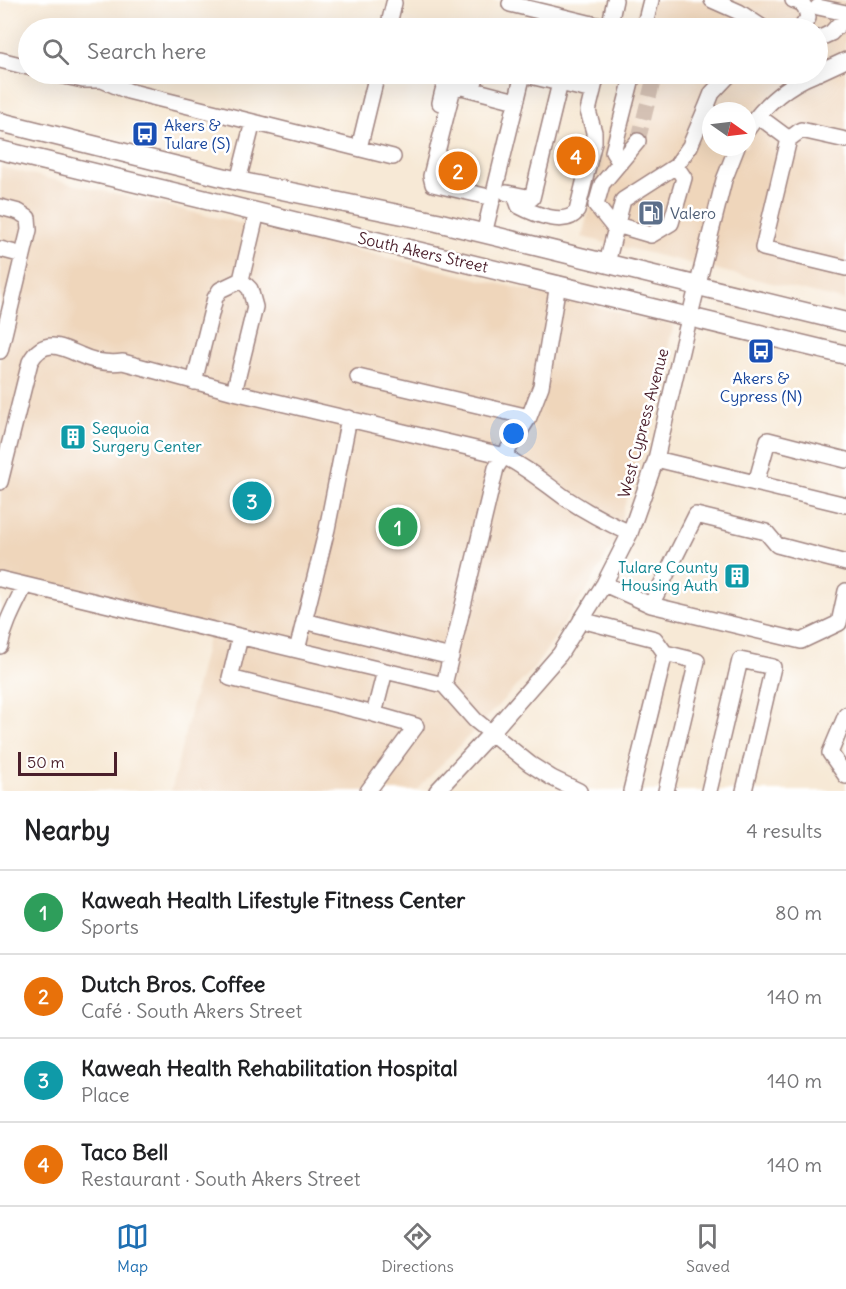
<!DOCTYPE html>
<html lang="en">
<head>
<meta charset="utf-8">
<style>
  body { margin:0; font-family:Delius,sans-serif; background:#f2f2f2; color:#202124 }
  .compass { position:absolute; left:702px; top:102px; width:54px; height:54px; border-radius:50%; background:#fff; box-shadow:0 6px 24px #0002; rotate:104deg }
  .scale { position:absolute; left:18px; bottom:15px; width:99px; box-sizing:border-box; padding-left:6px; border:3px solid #4a1f2b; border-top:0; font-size:16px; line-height:21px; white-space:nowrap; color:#4a1f2b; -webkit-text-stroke:4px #fff; paint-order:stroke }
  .you { position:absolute; left:514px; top:434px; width:21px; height:21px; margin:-15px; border:4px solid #fff; border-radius:50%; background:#1a73e8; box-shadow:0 0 0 9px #1a73e833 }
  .badge { display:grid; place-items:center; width:39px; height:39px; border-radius:50%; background:#1f6fb2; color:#fff; font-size:20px; font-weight:700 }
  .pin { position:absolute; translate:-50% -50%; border:3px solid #fff; box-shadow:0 2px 6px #0006 }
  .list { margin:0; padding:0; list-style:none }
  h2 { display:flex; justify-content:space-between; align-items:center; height:78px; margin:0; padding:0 24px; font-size:26px }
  h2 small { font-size:20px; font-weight:400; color:#757577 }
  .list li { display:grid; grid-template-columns:39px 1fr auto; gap:18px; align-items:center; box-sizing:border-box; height:84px; padding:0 24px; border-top:2px solid #e0e0e0 }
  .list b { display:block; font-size:22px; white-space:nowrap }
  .list p { margin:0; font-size:20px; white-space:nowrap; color:#757577 }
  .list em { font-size:20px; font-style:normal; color:#757577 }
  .icon { flex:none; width:33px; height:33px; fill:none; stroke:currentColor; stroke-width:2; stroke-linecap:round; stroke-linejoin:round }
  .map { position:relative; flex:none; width:846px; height:791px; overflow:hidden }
  .search { position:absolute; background:#fff; box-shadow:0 6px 24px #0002; left:18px; right:18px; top:18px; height:66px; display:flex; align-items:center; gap:15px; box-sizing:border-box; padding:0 21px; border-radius:33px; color:#757577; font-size:22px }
  .sheet { height:414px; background:#fff }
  nav { display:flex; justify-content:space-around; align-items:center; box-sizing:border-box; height:84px; border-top:2px solid #e0e0e0; background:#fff; font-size:16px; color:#757577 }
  nav a { display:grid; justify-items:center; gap:3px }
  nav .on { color:#1f6fb2 }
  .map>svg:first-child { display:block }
  .built { fill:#efd6bb; fill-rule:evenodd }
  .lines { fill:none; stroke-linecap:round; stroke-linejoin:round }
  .minor-tunnel { stroke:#d4c1b4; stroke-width:15; stroke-dasharray:15 8; stroke-linecap:butt }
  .minor-casing { stroke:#a08480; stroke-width:18 }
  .major-casing { stroke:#a08480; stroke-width:21 }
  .minor { stroke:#fff; stroke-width:15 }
  .major { stroke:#fff; stroke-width:18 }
  .labels { text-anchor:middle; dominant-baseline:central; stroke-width:5; stroke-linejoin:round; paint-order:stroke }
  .transit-label { font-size:16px; fill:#164399; stroke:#fff; text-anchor:start }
  .service-label { font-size:16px; fill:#4e5e75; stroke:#fff; text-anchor:start }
  .street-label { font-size:16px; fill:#4a1f2b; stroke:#fff }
  .culture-label { font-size:16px; fill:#0d838f; stroke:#fff; text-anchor:start }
</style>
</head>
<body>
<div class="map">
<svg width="846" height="791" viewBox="0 0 846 791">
  <rect width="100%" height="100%" fill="#fff"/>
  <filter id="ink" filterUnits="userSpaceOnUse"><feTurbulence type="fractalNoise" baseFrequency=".0167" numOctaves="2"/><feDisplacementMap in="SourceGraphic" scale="12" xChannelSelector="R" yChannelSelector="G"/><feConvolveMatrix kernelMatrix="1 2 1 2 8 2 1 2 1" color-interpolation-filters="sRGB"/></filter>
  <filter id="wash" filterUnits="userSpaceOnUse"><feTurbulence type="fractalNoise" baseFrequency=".008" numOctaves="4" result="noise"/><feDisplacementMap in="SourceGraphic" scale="24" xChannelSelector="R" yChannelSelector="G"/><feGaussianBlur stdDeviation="1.35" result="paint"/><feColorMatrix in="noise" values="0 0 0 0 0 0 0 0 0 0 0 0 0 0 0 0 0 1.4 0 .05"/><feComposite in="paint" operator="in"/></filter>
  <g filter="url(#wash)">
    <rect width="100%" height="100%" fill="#f7e9d6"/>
    <path class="built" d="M640,0H846V301L582,237L622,74H818V28H633ZM711,111H747V147H711Z
      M0,167L674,325L615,541L588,588L535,667L416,791H171L208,638L0,586Z"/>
  </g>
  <g filter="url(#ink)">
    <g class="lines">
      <path class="minor-tunnel" d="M638,141L655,74"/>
      <defs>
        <path id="minor" d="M712,0L739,12L763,28
          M793,0C804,3 806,7 808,18L801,28
          M510,4L609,28L615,0
          M818,7L846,13
          M388,28L394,3
          M644,28L651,0
          M818,39L831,33L846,17
          M0,60L28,67
          M818,73L846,60
          M55,74L83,80H102L128,91L253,122L238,181
          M522,74L593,91
          M440,103C446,76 447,75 475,81
          M706,108L712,93L730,74
          M758,116L789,139L801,130L846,140
          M253,122L393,157
          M747,130C764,105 787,85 815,74
          M789,139L763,248L846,268
          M359,148L377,74
          M620,163L613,152L633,74
          M507,193L532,198L560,83
          M515,195L519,206C534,214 566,227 577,211L594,142V132L588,111L597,74
          M493,198L433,184L431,176L452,92L456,88L462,87L516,101
          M0,207L19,212L28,218L29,230L0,351
          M617,225L651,235L671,223L684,178L676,166
          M616,230L596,205L602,184L638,141
          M484,234L523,74
          M0,249L23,255
          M607,263L623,200L676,166L690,146L706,108L711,112
          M241,280L257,212
          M358,377L529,417
          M194,382L215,298L220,290L241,280
          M234,392L255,307L250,289L241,280
          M349,418L327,529L297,650L444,685L475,720L530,764L552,778L579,791
          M656,459L846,505
          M0,482L30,362C43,338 60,346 80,355C93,361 109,364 123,362L234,392L501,455C526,467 542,481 564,497C585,511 607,523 630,533
          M756,483L768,440L846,460
          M0,579L297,650
          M604,584L651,605L696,515L766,532L777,545L846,563
          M651,605L801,641L839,623L846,591
          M581,620L655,639L665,653L631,791
          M304,621L451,657
          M240,637L230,678L374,714
          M0,646C5,623 15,606 25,585
          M665,653L697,661L666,791
          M444,685L496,468L529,417L541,386L558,284
          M846,715L830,753L846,776
          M368,791L416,726L374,714L385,671
          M437,791L491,733L560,654L604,584L630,533L656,459L682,347L724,180L737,147
          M709,791L740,660L773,667L744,791"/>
        <path id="major" d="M0,122L238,181L437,222L846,322
          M0,150L846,355"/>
      </defs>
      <use href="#minor" class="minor-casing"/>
      <use href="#major" class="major-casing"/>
      <use href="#minor" class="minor"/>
      <use href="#major" class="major"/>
    </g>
  </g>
  <defs>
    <symbol id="bus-square" viewBox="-11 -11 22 22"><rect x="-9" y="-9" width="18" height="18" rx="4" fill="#1a4fb4" stroke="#fff"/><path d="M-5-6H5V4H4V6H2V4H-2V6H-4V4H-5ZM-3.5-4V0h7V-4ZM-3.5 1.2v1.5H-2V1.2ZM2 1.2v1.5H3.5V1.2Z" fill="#fff"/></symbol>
    <symbol id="fuel-square" viewBox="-11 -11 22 22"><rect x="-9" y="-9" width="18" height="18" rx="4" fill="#5c6f8a" stroke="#fff"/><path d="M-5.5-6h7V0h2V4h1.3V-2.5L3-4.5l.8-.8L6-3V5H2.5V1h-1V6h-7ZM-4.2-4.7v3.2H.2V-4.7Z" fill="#fff"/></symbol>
    <symbol id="building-square" viewBox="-11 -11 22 22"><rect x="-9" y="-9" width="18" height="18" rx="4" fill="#0f9aa8" stroke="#fff"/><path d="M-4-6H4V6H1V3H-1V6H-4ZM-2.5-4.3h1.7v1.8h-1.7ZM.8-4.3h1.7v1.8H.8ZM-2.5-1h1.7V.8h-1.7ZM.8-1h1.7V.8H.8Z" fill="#fff"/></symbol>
  </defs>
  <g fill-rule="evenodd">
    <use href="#bus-square" x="130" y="119" width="30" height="30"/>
    <use href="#fuel-square" x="636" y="198" width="30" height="30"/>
    <use href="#bus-square" x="746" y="336" width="30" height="30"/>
    <use href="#building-square" x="58" y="422" width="30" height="30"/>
    <use href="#building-square" x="722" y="561" width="30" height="30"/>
  </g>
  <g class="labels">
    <g class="transit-label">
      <text x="164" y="125">Akers &amp;<tspan x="164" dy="18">Tulare (S)</tspan></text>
      <text x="761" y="378" text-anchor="middle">Akers &amp;<tspan x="761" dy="18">Cypress (N)</tspan></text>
    </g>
    <g class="service-label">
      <text x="670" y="213">Valero</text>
    </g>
    <g class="street-label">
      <text transform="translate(423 252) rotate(13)">South Akers Street</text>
      <text transform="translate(643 423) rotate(-75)">West Cypress Avenue</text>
    </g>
    <g class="culture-label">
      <text x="92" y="428">Sequoia<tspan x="92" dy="18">Surgery Center</tspan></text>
      <text x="718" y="567" text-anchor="end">Tulare County<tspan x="718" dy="18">Housing Auth</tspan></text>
    </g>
  </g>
</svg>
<svg class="compass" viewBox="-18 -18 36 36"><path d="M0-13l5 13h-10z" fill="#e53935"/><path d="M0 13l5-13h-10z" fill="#757577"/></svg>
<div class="scale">50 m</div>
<div class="you"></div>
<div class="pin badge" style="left:398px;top:527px;background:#2e9e5b">1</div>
<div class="pin badge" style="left:458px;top:171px;background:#e8710a">2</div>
<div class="pin badge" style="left:252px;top:501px;background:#0f9aa8">3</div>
<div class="pin badge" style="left:576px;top:156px;background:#e8710a">4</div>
<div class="search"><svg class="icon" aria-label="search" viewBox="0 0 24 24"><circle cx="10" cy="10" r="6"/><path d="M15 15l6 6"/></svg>Search here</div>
</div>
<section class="sheet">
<h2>Nearby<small>4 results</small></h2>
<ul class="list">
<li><span class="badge" style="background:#2e9e5b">1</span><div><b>Kaweah Health Lifestyle Fitness Center</b><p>Sports</p></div><em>80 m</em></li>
<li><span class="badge" style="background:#e8710a">2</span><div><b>Dutch Bros. Coffee</b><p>Café · South Akers Street</p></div><em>140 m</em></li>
<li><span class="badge" style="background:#0f9aa8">3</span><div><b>Kaweah Health Rehabilitation Hospital</b><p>Place</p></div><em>140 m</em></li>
<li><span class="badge" style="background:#e8710a">4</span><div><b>Taco Bell</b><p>Restaurant · South Akers Street</p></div><em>140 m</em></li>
</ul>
</section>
<nav>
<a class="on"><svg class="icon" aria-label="map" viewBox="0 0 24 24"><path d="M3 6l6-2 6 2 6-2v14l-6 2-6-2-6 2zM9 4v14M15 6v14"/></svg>Map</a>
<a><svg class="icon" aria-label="directions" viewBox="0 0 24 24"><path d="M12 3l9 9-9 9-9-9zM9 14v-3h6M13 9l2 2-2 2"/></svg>Directions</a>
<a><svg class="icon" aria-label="saved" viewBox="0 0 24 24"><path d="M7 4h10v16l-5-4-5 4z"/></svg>Saved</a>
</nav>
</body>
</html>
